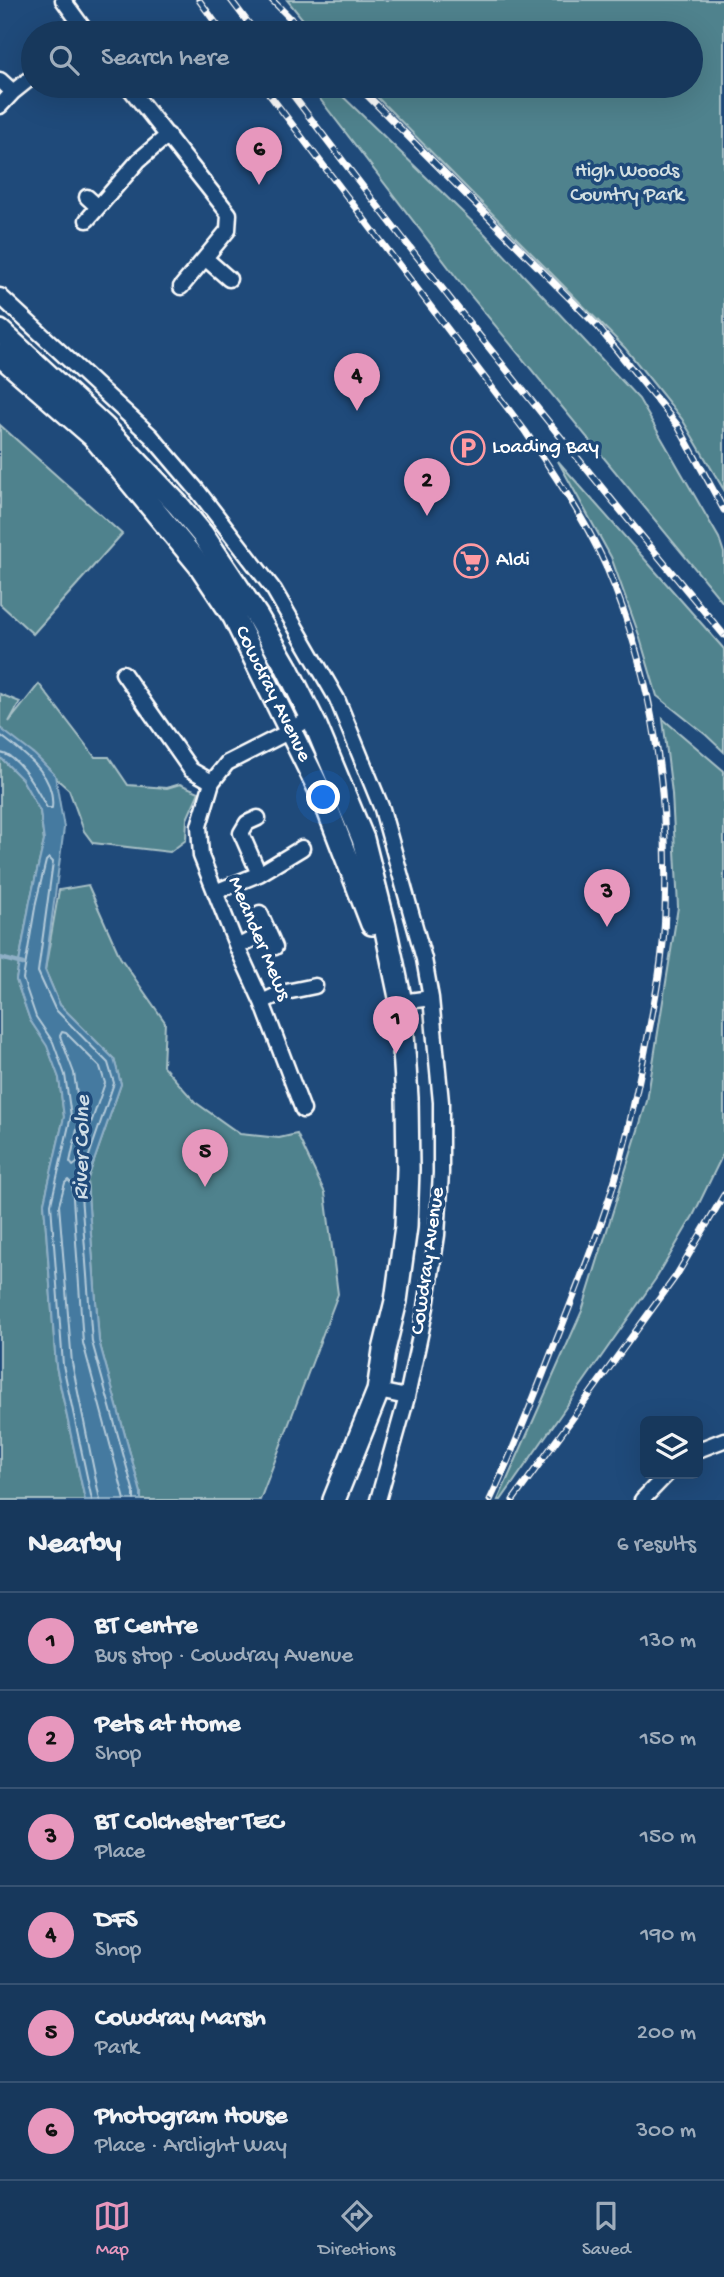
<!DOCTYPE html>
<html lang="en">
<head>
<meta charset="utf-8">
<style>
  body { margin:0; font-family:"Gochi Hand",sans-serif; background:#244365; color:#f1f3f6 }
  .controls { position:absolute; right:21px; bottom:21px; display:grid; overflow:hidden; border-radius:10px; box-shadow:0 7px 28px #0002 }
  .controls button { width:63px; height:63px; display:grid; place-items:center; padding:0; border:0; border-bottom:2px solid #365272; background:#17385c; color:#f1f3f6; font:35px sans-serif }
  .you { position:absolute; left:324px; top:798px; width:24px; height:24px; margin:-18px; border:5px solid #fff; border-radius:50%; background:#1a73e8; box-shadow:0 0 0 10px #1a73e833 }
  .badge { display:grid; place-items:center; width:46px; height:46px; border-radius:50%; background:#e797bd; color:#111; font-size:23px; font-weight:700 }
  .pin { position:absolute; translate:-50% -58px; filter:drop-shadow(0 2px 4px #0008) }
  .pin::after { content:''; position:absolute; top:37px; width:24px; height:21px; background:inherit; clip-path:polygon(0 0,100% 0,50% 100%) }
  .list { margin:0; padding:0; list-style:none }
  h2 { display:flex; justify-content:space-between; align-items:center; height:91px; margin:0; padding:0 28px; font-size:30px }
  h2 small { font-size:23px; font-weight:400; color:#9eacbb }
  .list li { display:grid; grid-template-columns:46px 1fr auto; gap:21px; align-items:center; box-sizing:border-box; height:98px; padding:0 28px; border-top:2px solid #365272 }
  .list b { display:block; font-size:26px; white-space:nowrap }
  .list p { margin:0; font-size:23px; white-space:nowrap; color:#9eacbb }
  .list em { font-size:23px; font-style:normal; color:#9eacbb }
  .icon { flex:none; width:38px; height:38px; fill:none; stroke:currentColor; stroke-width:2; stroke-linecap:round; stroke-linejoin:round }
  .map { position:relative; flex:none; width:724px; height:1500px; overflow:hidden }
  .search { position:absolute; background:#17385c; box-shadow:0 7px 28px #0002; left:21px; right:21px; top:21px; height:77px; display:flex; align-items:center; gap:18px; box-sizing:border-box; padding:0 24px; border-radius:38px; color:#9eacbb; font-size:26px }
  .sheet { height:679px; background:#17385c }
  nav { display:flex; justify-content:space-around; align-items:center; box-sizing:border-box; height:98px; border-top:2px solid #365272; background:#17385c; font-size:19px; color:#9eacbb }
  nav a { display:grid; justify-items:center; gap:4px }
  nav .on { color:#e797bd }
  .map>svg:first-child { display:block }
  .green { fill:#50828d; stroke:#a8c0c6; stroke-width:2 }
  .water { fill:#447aa0; stroke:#8fafc6; stroke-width:2 }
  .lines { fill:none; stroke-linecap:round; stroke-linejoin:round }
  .shore { stroke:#b4cad9; stroke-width:2 }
  .stream { stroke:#8fafc6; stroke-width:4.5 }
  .minor-casing { stroke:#fff; stroke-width:19 }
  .primary-casing { stroke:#fff; stroke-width:26 }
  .minor { stroke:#1f4a7a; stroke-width:14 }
  .primary { stroke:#1f4a7a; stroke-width:21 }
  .rail-casing { stroke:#fff; stroke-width:7 }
  .rail { stroke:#1f4a7a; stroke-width:4.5; stroke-dasharray:13; stroke-linecap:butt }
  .labels { text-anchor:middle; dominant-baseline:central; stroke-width:7; stroke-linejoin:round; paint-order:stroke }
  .park-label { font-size:21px; fill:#d3e0e2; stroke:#1f4a7a }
  .poi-label { font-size:21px; fill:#fff; stroke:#1f4a7a; text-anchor:start }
  .street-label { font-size:21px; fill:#fff; stroke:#1f4a7a }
  .water-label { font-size:23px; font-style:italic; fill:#d0dee7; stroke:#1f4a7a }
</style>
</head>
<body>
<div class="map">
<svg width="724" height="1500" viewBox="0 0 724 1500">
  <rect width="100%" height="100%" fill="#1f4a7a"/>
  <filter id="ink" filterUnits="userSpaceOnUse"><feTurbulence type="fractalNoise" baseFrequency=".0143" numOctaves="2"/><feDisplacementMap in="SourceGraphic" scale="14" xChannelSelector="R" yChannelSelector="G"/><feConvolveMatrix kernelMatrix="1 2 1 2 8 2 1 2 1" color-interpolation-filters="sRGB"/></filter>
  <g filter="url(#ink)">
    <path class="green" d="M287,0H724V490L682,419L625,348L366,86H691V33H314Z
      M310,86H332L485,234L639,399L719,538L724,553V604L466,290Z
      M0,425L122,534L33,634L0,604Z
      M558,461L724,649V752L706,735L657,696L639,635L611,557Z
      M39,684L95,757H109L128,785L167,788L180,784L199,792L187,819L186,840L170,852L93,843L84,831L69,790L0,728V694L20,702L9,722Z
      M663,719L724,771V1152L693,1216L657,1277L501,1500H498L582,1311L647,1101L678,907L672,794Z
      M0,757L22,779L40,811L44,841L30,901L16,980L30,1020L47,1045L59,1078L64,1117L44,1203L56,1366L85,1500H0Z
      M88,885L120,957L165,1022L163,1066L195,1102L240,1134L279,1138L297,1134L325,1193L338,1294L260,1500H141V1493L99,1341L87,1181L121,1084L114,1059L60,1005L45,970L59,890Z"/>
    <path class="water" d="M0,728L35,755L55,775L64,828L45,970L60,1005L114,1059L121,1084L87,1181L99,1341L141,1493V1500H85L56,1366L44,1203L64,1117L59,1078L47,1046L30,1020L16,980L30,901L44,841L40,811L22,779L0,757Z"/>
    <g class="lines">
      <path class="shore" d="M0,735C24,754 56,774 52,808H47C37,791 20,755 0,753
        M62,1032L66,1033L100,1067L105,1083L77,1163L73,1166L70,1162L80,1116L74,1073L60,1036Z
        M92,1500L63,1365L51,1204L71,1116L65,1075L53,1042L36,1017L23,979L36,902L46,861L49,858L53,862L38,972L55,1009L108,1063L114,1083L80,1182L92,1342L134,1493V1500
        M100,1500L72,1363L59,1205L65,1183L68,1180L72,1184L83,1343L125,1500"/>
      <path class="stream" d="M0,958L23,964"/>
      <defs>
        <path id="minor" d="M63,0L87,33
          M0,80L13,92L33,76
          M128,86L229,214L228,230L181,287
          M0,106L13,92
          M87,197L98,207
          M87,220L139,160L168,135
          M205,258L229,279
          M0,296L151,436L197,490L274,590L337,699L382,809L424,959L431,998L441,1102V1173L437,1235L426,1307L407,1397L378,1500
          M123,673L191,770L212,782
          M258,818L247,823L241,833L259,874
          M215,892L259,874L302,848
          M260,913L275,947
          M237,947L268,931
          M262,1002L281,993L315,986
          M401,1002L431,998
          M303,1110L262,1002L237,947L201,856L199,826L212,782L227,763L290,731L311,717
          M378,1391L407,1397
          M698,1450L724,1440
          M642,1500L667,1474"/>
        <g id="primary">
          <path d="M0,331L104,427L179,506L203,535L257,616L287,668L316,726L363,839L385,926L401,1002L407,1098L408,1169L406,1227L396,1301L384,1350L378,1391L334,1500"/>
          <path id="s1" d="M0,355L93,436L200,566L234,617L323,797L372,924"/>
        </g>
      </defs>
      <use href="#minor" class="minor-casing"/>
      <use href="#primary" class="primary-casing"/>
      <use href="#minor" class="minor"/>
      <use href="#primary" class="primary"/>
      <defs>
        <path id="rail" d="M199,0L223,33
          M231,0L256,33
          M272,0L305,33
          M263,86L525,431C559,481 594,532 615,588C655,690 669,802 665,911C664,958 654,1005 645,1051C634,1104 623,1159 605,1211C588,1262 567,1313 547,1364C529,1410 511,1456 490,1500
          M286,86C427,273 573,455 724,635
          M358,86L598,327L678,426L724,510
          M513,1500L676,1276L724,1195"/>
      </defs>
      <use href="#rail" class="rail-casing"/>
      <use href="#rail" class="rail"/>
    </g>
  </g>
  <defs>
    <symbol id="parking-ring" viewBox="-11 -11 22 22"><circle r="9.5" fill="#1f4a7a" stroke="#ff9aa2" stroke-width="1.5"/><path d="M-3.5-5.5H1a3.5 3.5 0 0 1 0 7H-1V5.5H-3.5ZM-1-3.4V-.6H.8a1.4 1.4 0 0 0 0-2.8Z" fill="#ff9aa2"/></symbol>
    <symbol id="supermarket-ring" viewBox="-11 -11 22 22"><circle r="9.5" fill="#1f4a7a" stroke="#ff9aa2" stroke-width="1.5"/><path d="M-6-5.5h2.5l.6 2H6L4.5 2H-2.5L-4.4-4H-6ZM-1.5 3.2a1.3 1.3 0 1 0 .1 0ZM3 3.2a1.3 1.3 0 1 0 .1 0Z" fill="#ff9aa2"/></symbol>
  </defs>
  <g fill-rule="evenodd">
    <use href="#parking-ring" x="449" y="429" width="38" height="38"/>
    <use href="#supermarket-ring" x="452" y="542" width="38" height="38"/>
  </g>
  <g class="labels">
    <g class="park-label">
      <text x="627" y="172">High Woods<tspan x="627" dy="24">Country Park</tspan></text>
    </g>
    <g class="poi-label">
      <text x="492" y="448">Loading Bay</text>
      <text x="496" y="561">Aldi</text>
    </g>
    <g class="street-label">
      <text stroke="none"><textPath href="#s1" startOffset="439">Cowdray Avenue</textPath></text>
      <text transform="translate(258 939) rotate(67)">Meander Mews</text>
      <text transform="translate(429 1261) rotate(-82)">Cowdray Avenue</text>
    </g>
    <g class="water-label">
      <text transform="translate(83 1148) rotate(-89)">River Colne</text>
    </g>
  </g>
</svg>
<div class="controls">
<button><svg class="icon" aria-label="layers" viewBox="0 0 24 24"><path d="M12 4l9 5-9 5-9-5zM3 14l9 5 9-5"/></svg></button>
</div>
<div class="you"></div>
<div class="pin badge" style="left:396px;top:1054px">1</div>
<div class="pin badge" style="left:427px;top:516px">2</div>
<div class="pin badge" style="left:607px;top:927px">3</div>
<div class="pin badge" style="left:357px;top:411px">4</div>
<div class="pin badge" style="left:205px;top:1187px">5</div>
<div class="pin badge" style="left:259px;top:185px">6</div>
<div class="search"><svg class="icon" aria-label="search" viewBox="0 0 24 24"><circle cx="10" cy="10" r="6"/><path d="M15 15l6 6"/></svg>Search here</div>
</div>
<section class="sheet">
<h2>Nearby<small>6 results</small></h2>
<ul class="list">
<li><span class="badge">1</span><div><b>BT Centre</b><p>Bus stop · Cowdray Avenue</p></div><em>130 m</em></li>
<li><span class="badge">2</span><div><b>Pets at Home</b><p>Shop</p></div><em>150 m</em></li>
<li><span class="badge">3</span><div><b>BT Colchester TEC</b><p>Place</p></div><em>150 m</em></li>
<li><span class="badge">4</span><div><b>DFS</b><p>Shop</p></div><em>190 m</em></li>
<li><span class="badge">5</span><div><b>Cowdray Marsh</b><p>Park</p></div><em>200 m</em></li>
<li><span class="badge">6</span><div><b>Photogram House</b><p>Place · Arclight Way</p></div><em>300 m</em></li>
</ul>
</section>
<nav>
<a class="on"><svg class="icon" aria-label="map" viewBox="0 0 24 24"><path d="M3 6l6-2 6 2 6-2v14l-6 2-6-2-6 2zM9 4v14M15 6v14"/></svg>Map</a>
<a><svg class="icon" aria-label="directions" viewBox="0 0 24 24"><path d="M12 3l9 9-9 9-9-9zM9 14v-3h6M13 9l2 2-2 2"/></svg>Directions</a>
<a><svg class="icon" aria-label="saved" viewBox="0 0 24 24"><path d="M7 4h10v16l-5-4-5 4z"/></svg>Saved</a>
</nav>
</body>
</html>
